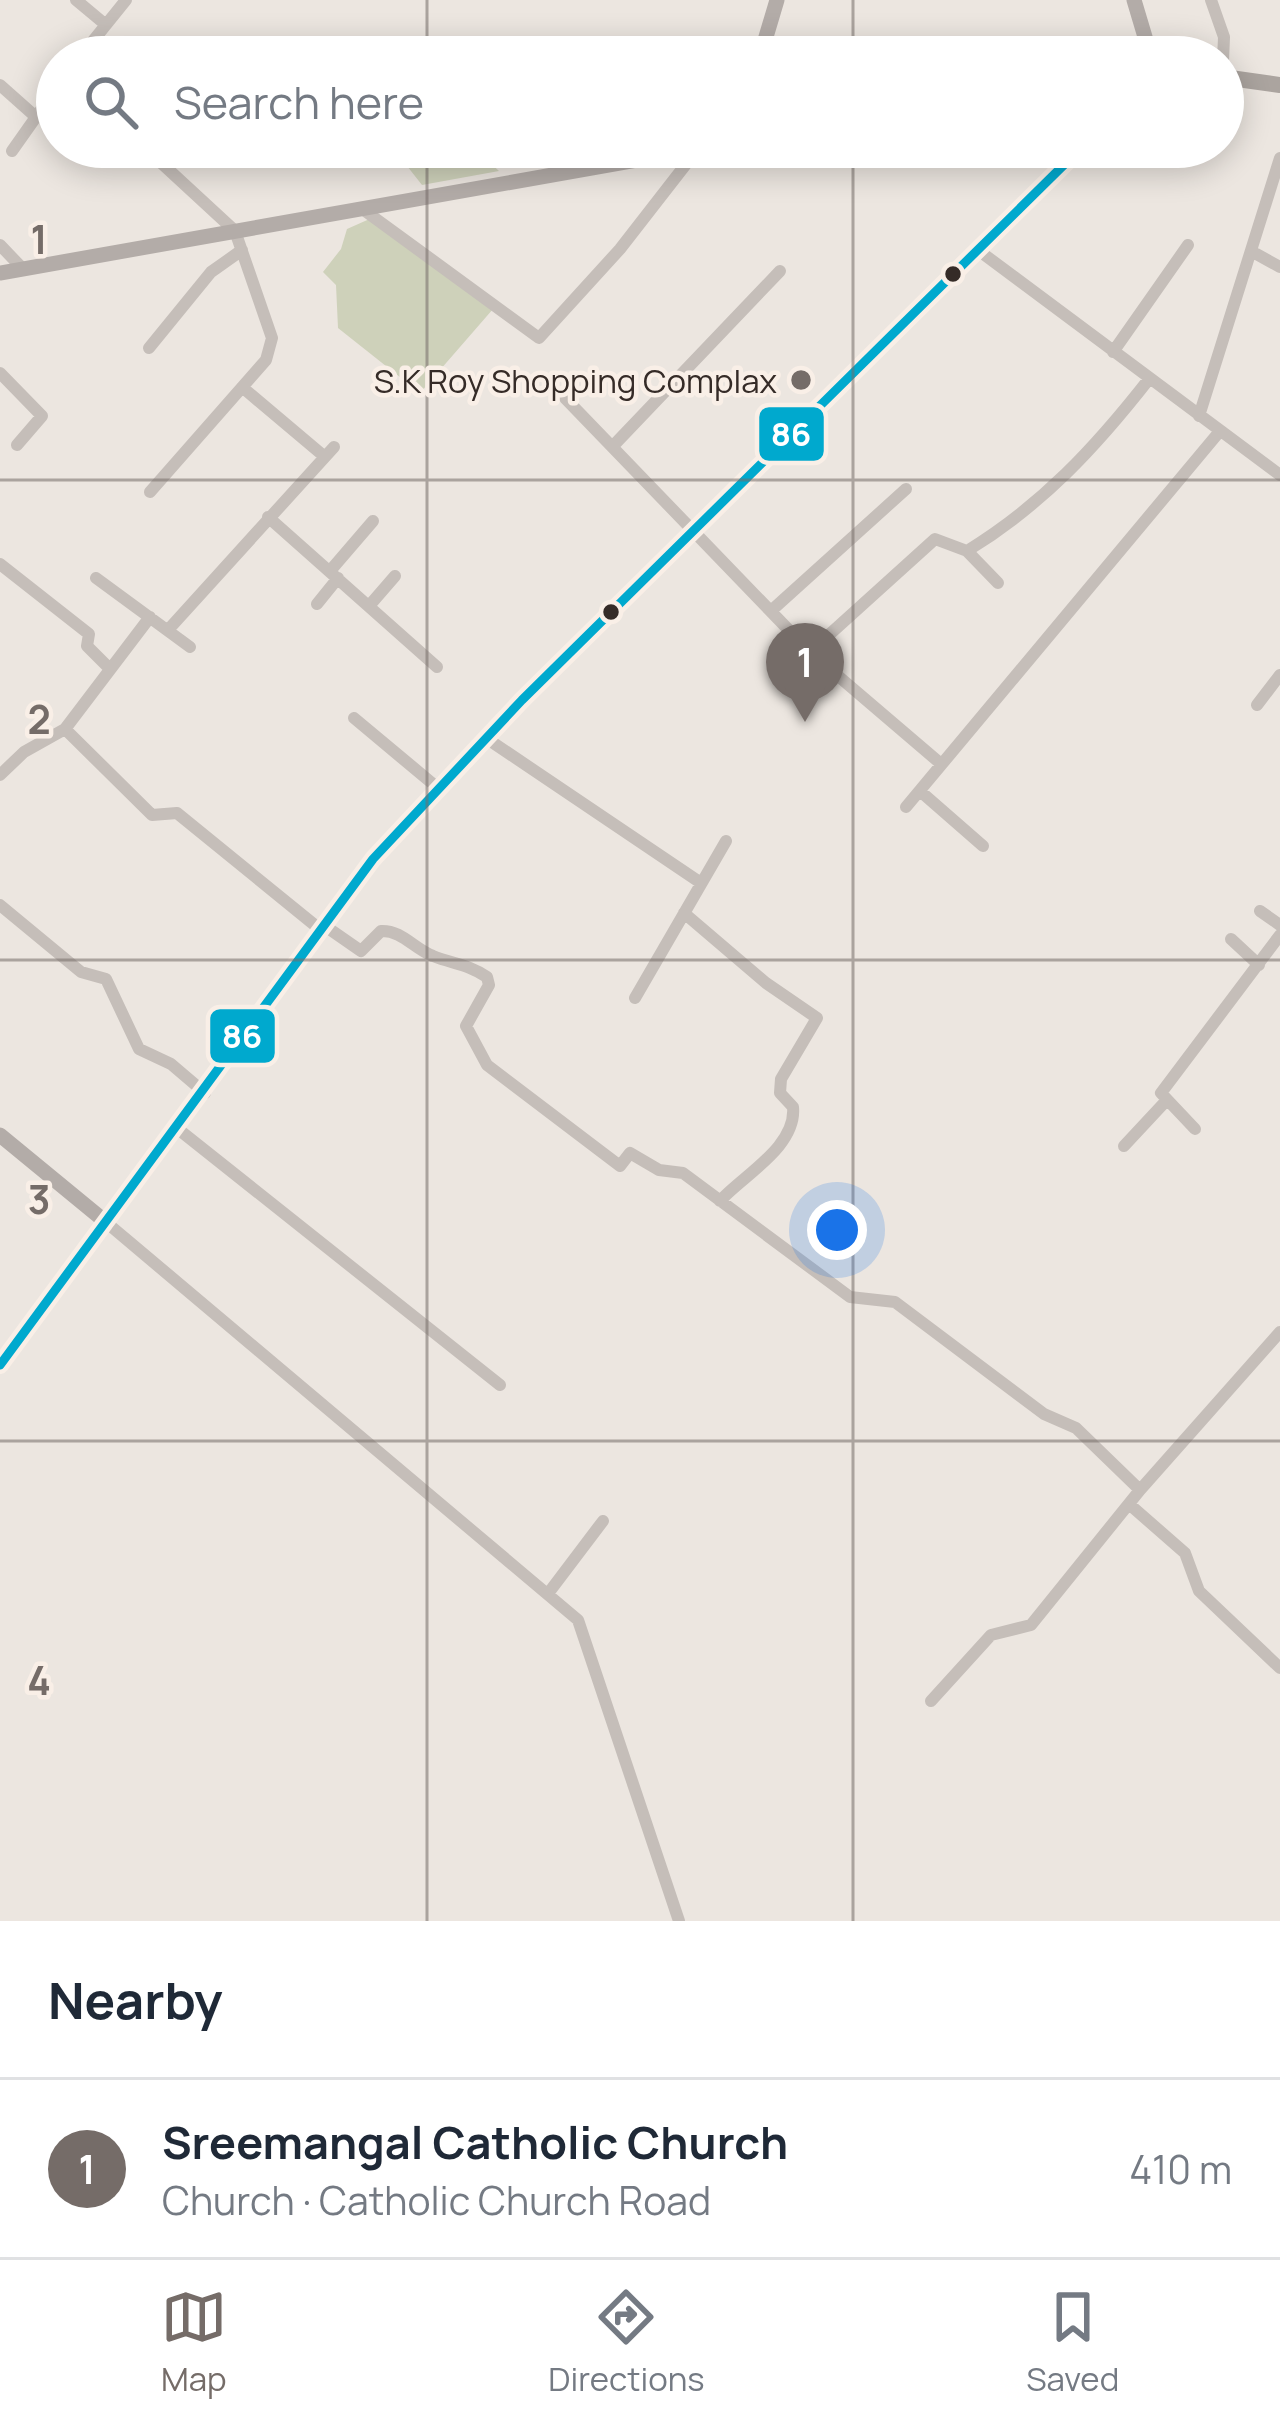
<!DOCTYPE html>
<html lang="en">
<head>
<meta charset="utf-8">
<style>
  body { margin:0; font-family:Manrope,sans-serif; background:#f6f6f7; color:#1f2937 }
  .you { position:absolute; left:837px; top:1230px; width:42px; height:42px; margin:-30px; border:9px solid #fff; border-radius:50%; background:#1a73e8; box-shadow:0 0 0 18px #1a73e833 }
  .badge { display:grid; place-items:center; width:78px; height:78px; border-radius:50%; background:#756c68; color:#fff; font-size:39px; font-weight:700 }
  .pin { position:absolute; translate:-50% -99px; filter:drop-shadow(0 3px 6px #0008) }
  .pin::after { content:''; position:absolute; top:63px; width:42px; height:36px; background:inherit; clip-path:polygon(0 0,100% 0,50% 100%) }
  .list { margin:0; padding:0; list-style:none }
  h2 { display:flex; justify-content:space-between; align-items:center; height:156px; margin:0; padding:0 48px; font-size:51px }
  h2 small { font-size:39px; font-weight:400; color:#747a83 }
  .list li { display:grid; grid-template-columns:78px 1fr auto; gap:36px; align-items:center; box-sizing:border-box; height:180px; padding:0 48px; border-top:3px solid #e0e1e3 }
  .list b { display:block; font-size:45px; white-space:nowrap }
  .list p { margin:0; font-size:39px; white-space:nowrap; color:#747a83 }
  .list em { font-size:39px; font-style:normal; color:#747a83 }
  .icon { flex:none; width:66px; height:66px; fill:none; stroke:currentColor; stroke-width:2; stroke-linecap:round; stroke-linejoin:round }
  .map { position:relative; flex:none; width:1280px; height:1921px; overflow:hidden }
  .search { position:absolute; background:#fff; box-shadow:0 6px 30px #0003; left:36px; right:36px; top:36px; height:132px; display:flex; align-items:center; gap:30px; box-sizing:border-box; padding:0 42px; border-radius:66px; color:#747a83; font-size:45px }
  .sheet { height:336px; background:#fff }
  nav { display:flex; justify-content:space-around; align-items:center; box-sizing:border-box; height:168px; border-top:3px solid #e0e1e3; background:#fff; font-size:33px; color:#747a83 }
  nav a { display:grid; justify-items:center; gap:6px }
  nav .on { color:#756c68 }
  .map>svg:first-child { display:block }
  .green { fill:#ced1ba }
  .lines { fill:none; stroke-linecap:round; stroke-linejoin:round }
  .minor { stroke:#c5beb9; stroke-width:12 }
  .major { stroke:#b3aca8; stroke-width:15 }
  .highway { stroke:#aba49f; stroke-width:16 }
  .bus-1-casing { stroke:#f9efe7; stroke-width:18 }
  .bus-1 { stroke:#00a9ce; stroke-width:9 }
  .grid { fill:none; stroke:#756c68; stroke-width:3; stroke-opacity:0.55 }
  .bus-dot { fill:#352b27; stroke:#f9efe7; stroke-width:4.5 }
  .poi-dot { fill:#756c68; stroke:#f9efe7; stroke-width:4.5 }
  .labels { text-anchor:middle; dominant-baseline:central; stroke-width:9; stroke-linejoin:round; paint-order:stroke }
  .poi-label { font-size:33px; fill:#352b27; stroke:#f9efe7; text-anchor:end }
  .grid-label { font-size:39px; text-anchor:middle; font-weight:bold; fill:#756c68; stroke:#f9efe7; stroke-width:9; stroke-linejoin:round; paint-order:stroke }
  .line-badge { stroke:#f9efe7; stroke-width:4.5 }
  .badge-label { font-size:33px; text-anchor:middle; font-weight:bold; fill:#fff }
</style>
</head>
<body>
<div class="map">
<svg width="1280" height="1921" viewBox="0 0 1280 1921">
  <rect width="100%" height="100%" fill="#ece6e0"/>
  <path class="green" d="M412,147H473L499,171L422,185L400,157Z
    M374,217L493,309L420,393L338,328L336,285L323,272L341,249L347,229Z"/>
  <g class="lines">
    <path class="minor" d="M76,0L106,25
      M1211,0L1224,37L1223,61
      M80,57L126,0
      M176,57L184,47
      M0,85L36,117L57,87
      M144,147L235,231L272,338L266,360L150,492
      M12,151L36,117
      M361,208L539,338L620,249L697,150
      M0,245L23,269
      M978,250L1280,475
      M1251,251L1280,267
      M149,348L211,272L242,250
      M1113,352L1188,245
      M0,373L42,416L17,445
      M242,387L325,457
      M565,398L810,652L940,763
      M1199,416L1280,158
      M613,446L780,271
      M268,517L437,667
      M967,551L998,583
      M0,564L89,634L87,646L110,669
      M330,571L373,521
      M96,578L190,647
      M317,604L338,578
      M369,606L395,576
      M772,610L906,489
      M168,630L334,447
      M810,652L935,539L967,551C1042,505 1095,448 1149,379
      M1257,705L1280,675
      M354,718L439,789
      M65,729L152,815L177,813L322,931
      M486,738L701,883
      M0,775L24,752L65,729L150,617
      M920,791L983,846
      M906,807L1220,431
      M0,905L81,972L106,979L139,1049L171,1064L205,1093
      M1260,911L1280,925
      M684,913L766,983L817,1018L781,1079L780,1093L793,1107C797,1147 742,1176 720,1201
      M325,926L361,951L381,931C402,930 414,949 433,956C453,964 468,964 487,977L489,985L466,1026L487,1065L620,1166L630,1153L659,1170L683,1173L850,1297L895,1302L1044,1414L1076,1428L1140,1490
      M1231,939L1259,965
      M635,998L726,841
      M178,1129L500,1385
      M1195,1129L1161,1093L1280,935
      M1124,1146L1165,1102
      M107,1223L578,1620L679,1921
      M1129,1504L1185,1553L1199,1591L1280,1668
      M550,1591L603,1521
      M931,1701L991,1635L1031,1625L1140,1490L1280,1332"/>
    <path class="major" d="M1134,0L1151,57
      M760,57L777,0
      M0,273L710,147
      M0,1135L107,1223"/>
    <path class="highway" d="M1223,77L1280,85
      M0,1365L373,859L522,700L1082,147"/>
    <defs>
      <path id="bus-1" d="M0,1365L373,859L522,700L1082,147"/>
    </defs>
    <use href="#bus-1" class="bus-1-casing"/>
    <use href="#bus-1" class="bus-1"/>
  </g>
  <path class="grid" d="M427,0V57M853,0V57M427,147V1921M853,147V1921M0,480H1280M0,960H1280M0,1441H1280"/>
  <g class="bus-dot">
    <circle cx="953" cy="274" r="10"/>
    <circle cx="611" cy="612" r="10"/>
  </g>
  <circle class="poi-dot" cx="801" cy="380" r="12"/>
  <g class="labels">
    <g class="poi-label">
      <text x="777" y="380">S.K Roy Shopping Complax</text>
    </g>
  </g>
  <g class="grid-label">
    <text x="39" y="254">1</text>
    <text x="39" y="734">2</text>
    <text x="39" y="1214">3</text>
    <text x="39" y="1695">4</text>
  </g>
  <g class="line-badge">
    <rect x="757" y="405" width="69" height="58" rx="12" fill="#00a9ce"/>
    <rect x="208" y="1007" width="69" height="58" rx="12" fill="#00a9ce"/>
  </g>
  <g class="badge-label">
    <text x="791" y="446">86</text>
    <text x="242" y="1048">86</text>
  </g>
</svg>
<div class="you"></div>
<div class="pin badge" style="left:805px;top:722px">1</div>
<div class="search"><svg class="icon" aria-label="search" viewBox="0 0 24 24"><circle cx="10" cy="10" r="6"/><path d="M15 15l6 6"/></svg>Search here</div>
</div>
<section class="sheet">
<h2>Nearby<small></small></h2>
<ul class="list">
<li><span class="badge">1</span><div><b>Sreemangal Catholic Church</b><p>Church · Catholic Church Road</p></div><em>410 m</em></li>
</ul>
</section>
<nav>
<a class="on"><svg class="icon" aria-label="map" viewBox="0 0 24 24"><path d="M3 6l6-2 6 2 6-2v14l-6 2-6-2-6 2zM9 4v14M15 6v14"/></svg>Map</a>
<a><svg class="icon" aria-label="directions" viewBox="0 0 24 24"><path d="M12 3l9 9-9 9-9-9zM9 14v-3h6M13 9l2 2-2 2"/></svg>Directions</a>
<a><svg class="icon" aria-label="saved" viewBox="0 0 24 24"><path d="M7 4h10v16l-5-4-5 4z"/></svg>Saved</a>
</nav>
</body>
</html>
